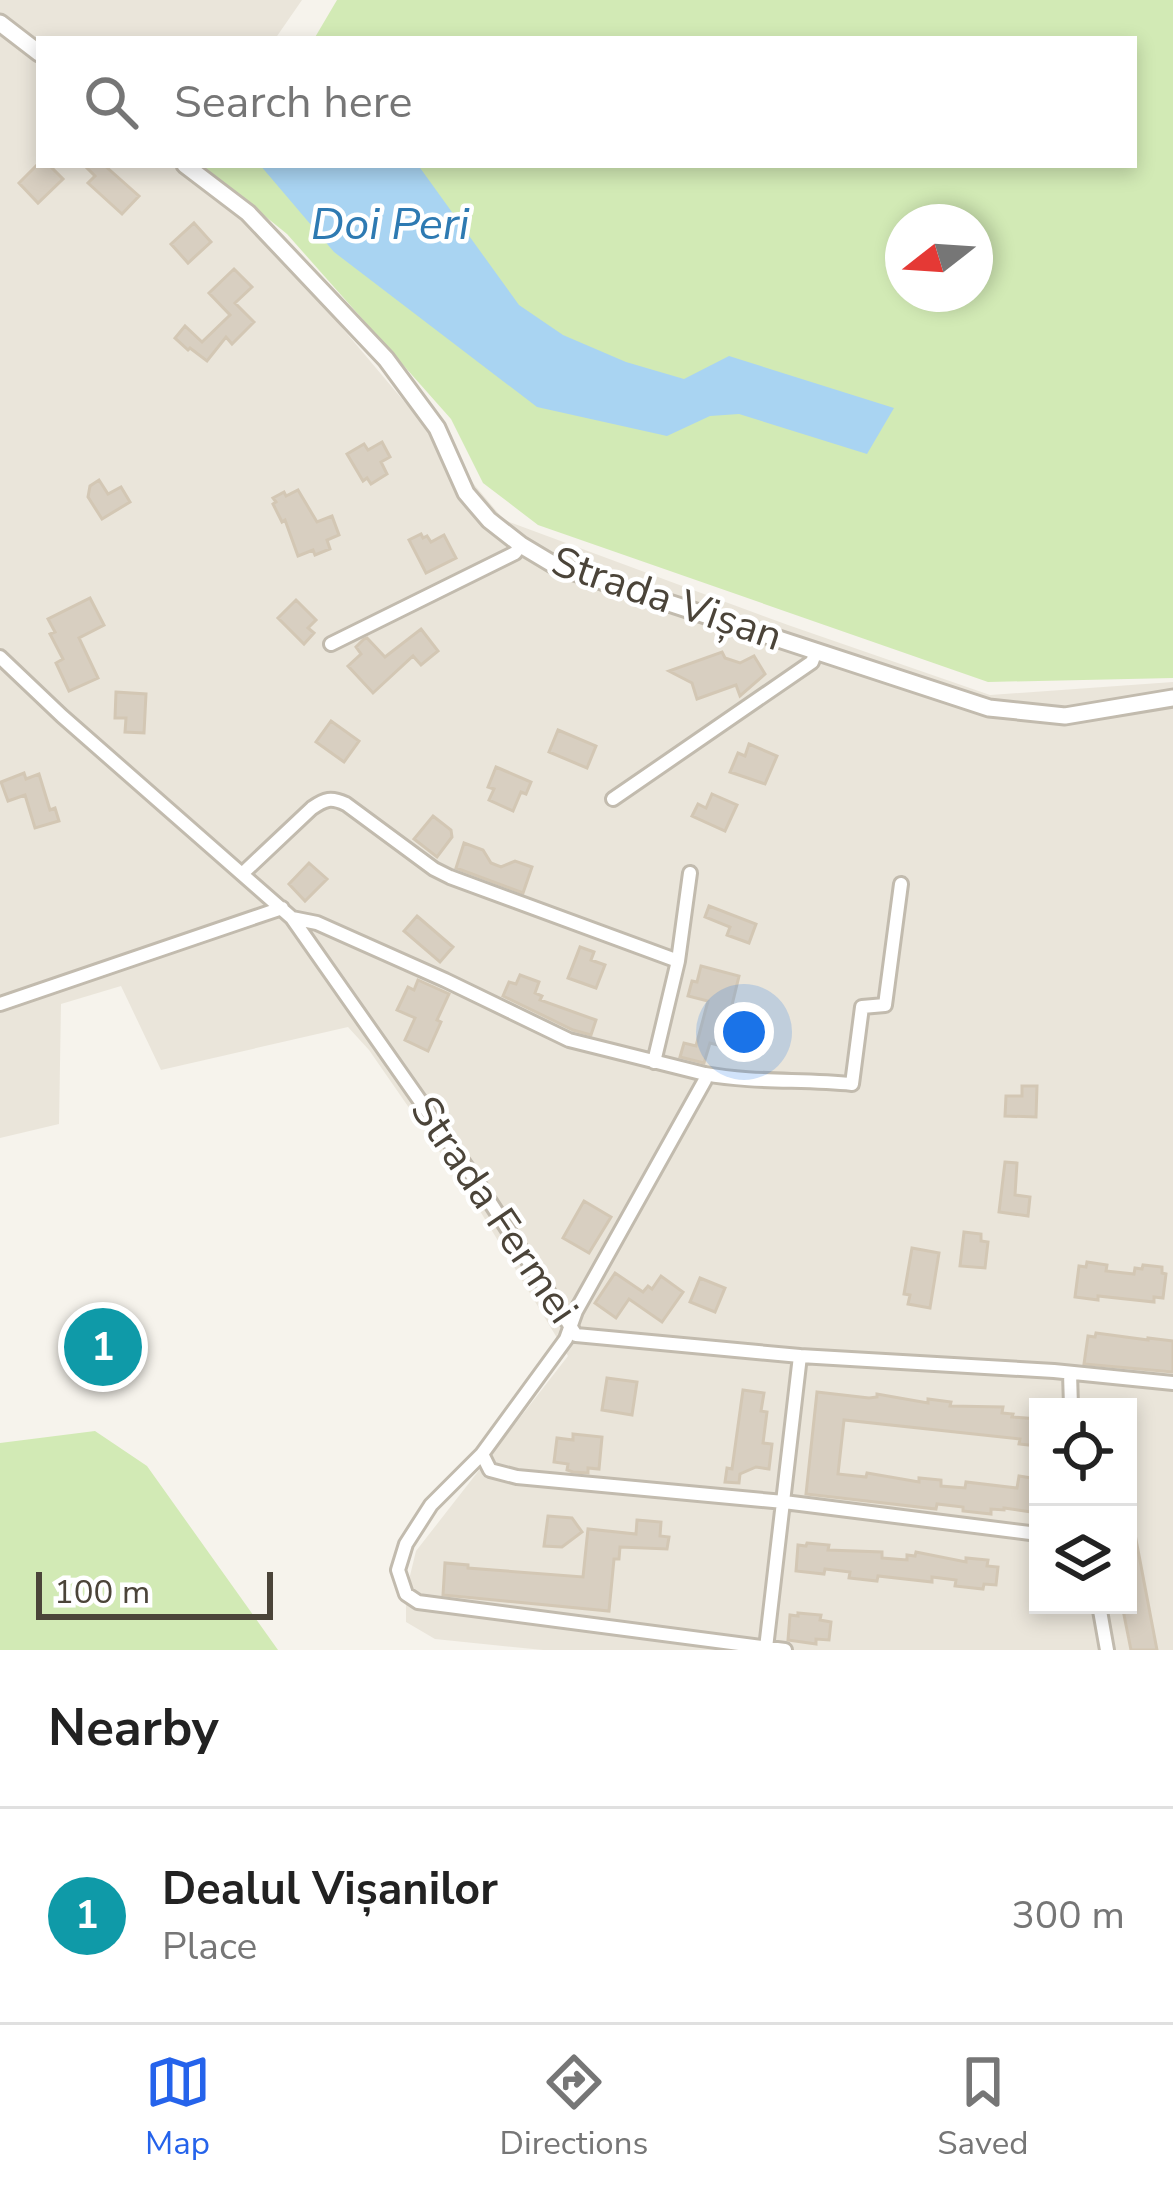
<!DOCTYPE html>
<html lang="en">
<head>
<meta charset="utf-8">
<style>
  body { margin:0; font-family:"Nunito Sans",sans-serif; background:#f6f6f6; color:#222 }
  .controls { position:absolute; right:36px; bottom:36px; display:grid; overflow:hidden; border-radius:0px; box-shadow:0 6px 18px #0003 }
  .controls button { width:108px; height:108px; display:grid; place-items:center; padding:0; border:0; border-bottom:3px solid #e0e0e0; background:#fff; color:#222; font:60px sans-serif }
  .compass { position:absolute; left:885px; top:204px; width:108px; height:108px; border-radius:50%; background:#fff; box-shadow:0 6px 18px #0003; rotate:253deg }
  .scale { position:absolute; left:36px; bottom:30px; width:237px; box-sizing:border-box; padding-left:12px; border:6px solid #4b4439; border-top:0; font-size:33px; line-height:42px; white-space:nowrap; color:#4b4439; -webkit-text-stroke:9px #fff; paint-order:stroke }
  .you { position:absolute; left:744px; top:1032px; width:42px; height:42px; margin:-30px; border:9px solid #fff; border-radius:50%; background:#1a73e8; box-shadow:0 0 0 18px #1a73e833 }
  .badge { display:grid; place-items:center; width:78px; height:78px; border-radius:50%; background:#2563eb; color:#fff; font-size:39px; font-weight:700 }
  .pin { position:absolute; translate:-50% -50%; border:6px solid #fff; box-shadow:0 3px 12px #0006 }
  .list { margin:0; padding:0; list-style:none }
  h2 { display:flex; justify-content:space-between; align-items:center; height:156px; margin:0; padding:0 48px; font-size:51px }
  h2 small { font-size:39px; font-weight:400; color:#767676 }
  .list li { display:grid; grid-template-columns:78px 1fr auto; gap:36px; align-items:center; box-sizing:border-box; height:216px; padding:0 48px; border-top:3px solid #e0e0e0 }
  .list b { display:block; font-size:45px; white-space:nowrap }
  .list p { margin:0; font-size:39px; white-space:nowrap; color:#767676 }
  .list em { font-size:39px; font-style:normal; color:#767676 }
  .icon { flex:none; width:66px; height:66px; fill:none; stroke:currentColor; stroke-width:2; stroke-linecap:round; stroke-linejoin:round }
  .map { position:relative; flex:none; width:1173px; height:1650px; overflow:hidden }
  .search { position:absolute; background:#fff; box-shadow:0 6px 18px #0003; left:36px; right:36px; top:36px; height:132px; display:flex; align-items:center; gap:30px; box-sizing:border-box; padding:0 42px; border-radius:0px; color:#767676; font-size:45px }
  .sheet { height:372px; background:#fff }
  nav { display:flex; justify-content:space-around; align-items:center; box-sizing:border-box; height:168px; border-top:3px solid #e0e0e0; background:#fff; font-size:33px; color:#767676 }
  nav a { display:grid; justify-items:center; gap:6px }
  nav .on { color:#2563eb }
  .map>svg:first-child { display:block }
  .residential { fill:#eae5da; fill-rule:evenodd }
  .green { fill:#d2eab5; fill-rule:evenodd }
  .water { fill:#a9d4f2 }
  .building { fill:#d8cfc1; stroke:#d3c7b4; stroke-width:3 }
  .lines { fill:none; stroke-linecap:round; stroke-linejoin:round }
  .minor-casing { stroke:#c2bbae; stroke-width:18 }
  .tertiary-casing { stroke:#c2bbae; stroke-width:21 }
  .minor { stroke:#fff; stroke-width:12 }
  .tertiary { stroke:#fff; stroke-width:15 }
  .labels { text-anchor:middle; dominant-baseline:central; stroke-width:9; stroke-linejoin:round; paint-order:stroke }
  .street-label { font-size:42px; fill:#4b4439; stroke:#fff }
  .water-label { font-size:45px; font-style:italic; fill:#2e7ab2; stroke:#fff }
</style>
</head>
<body>
<div class="map">
<svg width="1173" height="1650" viewBox="0 0 1173 1650">
  <rect width="100%" height="100%" fill="#f6f3ec"/>
  <path class="residential" d="M0,0H302L275,39H39V165H205L504,520L788,625L990,695L1173,682V1650H543L435,1639L406,1622V1592L416,1551L568,1356L477,1206L369,1050L348,1027L161,1070L121,986L61,1004L59,1124L0,1138ZM1038,1407H1128V1605H1038Z"/>
  <path class="green" d="M337,0H1173V678L988,682L538,525L483,483L451,419L287,234L202,165H1134V39H314ZM903,222H975V294H903Z
    M95,1431L147,1466L278,1650H0V1443Z"/>
  <path class="water" d="M260,165H418L519,305L563,335L626,362L684,379L729,356L894,408L867,454L739,414L710,416L667,436L537,407L334,252Z"/>
  <path class="building" d="M37,165H49L63,179L38,203L19,183Z
    M84,165H104L139,196L122,214L88,183L95,176Z
    M194,223L211,242L188,263L171,244Z
    M234,269L252,287L235,303L254,322L232,344L226,337L207,361L190,348L188,350L175,338L185,326L202,342L230,315L209,293Z
    M382,442L390,457L381,462L387,474L371,484L367,478L363,481L347,454L364,444L368,450Z
    M99,480L108,494L121,487L130,502L102,519L88,497L90,486Z
    M298,490L317,522L332,516L339,535L327,540L330,549L315,555L313,550L298,556L285,520L282,522L273,504L276,502L273,498L284,492L286,496Z
    M421,534L423,538L427,536L431,542L444,535L456,558L426,573L409,540Z
    M90,598L104,625L79,638L98,678L69,691L56,663L63,659L50,634L55,632L48,619Z
    M296,600L316,620L308,628L314,633L304,644L278,618Z
    M421,629L438,651L421,665L413,656L373,693L348,666L361,654L356,647L364,639L367,638L385,657Z
    M722,652L725,658L740,663L754,656L765,674L740,696L736,685L697,699L692,683L669,671Z
    M116,692L146,694L144,733L125,732L126,718H115Z
    M331,721L359,741L344,762L316,742Z
    M558,730L596,746L587,768L549,752Z
    M749,744L777,756L765,784L730,772L738,753L745,756Z
    M496,767L531,782L526,794L521,792L513,811L489,800L494,789L488,787Z
    M24,773L26,779L39,774L50,810L55,808L59,821L35,828L25,795L8,801L1,782Z
    M712,794L737,805L725,831L692,816L698,804L706,808Z
    M433,816L451,830L452,837L437,857L414,839Z
    M464,843L483,850L491,863L501,867L515,861L532,867L523,893L456,868Z
    M309,863L327,879L305,901L289,884Z
    M709,906L756,924L749,943L727,935L730,927L705,917Z
    M417,916L453,947L440,962L404,931Z
    M580,947L594,952L591,960L605,965L596,988L568,978Z
    M701,966L739,976L725,1034L736,1037L733,1049L710,1043L704,1063L680,1057L684,1043L696,1046L708,1001L688,996L692,981L697,982Z
    M520,975L539,982L535,993L542,996L540,1000L596,1020L591,1035L573,1030L503,996L509,982L516,984Z
    M418,980L449,994L437,1020L441,1022L428,1051L405,1040L415,1018L397,1010L408,987L414,990Z
    M1022,1086H1037L1036,1117L1005,1116L1006,1096H1022Z
    M1005,1162L1017,1163L1015,1195L1030,1197L1028,1216L999,1212Z
    M584,1201L611,1217L589,1253L563,1238Z
    M964,1232L981,1234V1241L988,1242L985,1268L960,1266Z
    M912,1248L939,1253L930,1308L908,1304L910,1295L904,1294Z
    M1087,1262L1107,1265L1106,1271L1134,1274L1135,1268L1142,1269L1143,1265L1162,1267V1273L1166,1274L1163,1298L1154,1297V1302L1098,1296V1300L1075,1297L1079,1266L1086,1267Z
    M615,1273L643,1292L648,1286L652,1289L661,1276L683,1292L662,1322L629,1299L616,1318L595,1303Z
    M700,1278L725,1288L715,1312L690,1302Z
    M1096,1333L1148,1340V1338L1173,1341V1372L1084,1364L1088,1336L1095,1337Z
    M607,1378L637,1382L632,1415L602,1410Z
    M743,1390L764,1393L761,1411L767,1412L763,1443L772,1444L769,1469L756,1467L740,1474L739,1483L725,1482L727,1468L732,1469Z
    M817,1392L869,1398L877,1397V1394L928,1403V1399L951,1402L950,1406L1003,1407L1002,1413L1013,1414L1012,1417L1038,1419V1446L1019,1444L1020,1439L844,1420L838,1474L866,1477L867,1473L919,1482V1478L941,1480V1486L965,1488L966,1482L1017,1488L1019,1476L1038,1479V1513L1004,1508V1510L991,1509V1514L963,1511V1507L937,1504L936,1509L806,1494Z
    M573,1434L602,1437L599,1469L588,1468V1473L573,1472L567,1470L568,1464L554,1462L557,1438L573,1440Z
    M548,1516L572,1518L582,1532L562,1547L544,1546Z
    M637,1520L661,1522L660,1536L669,1537L667,1549L620,1547L619,1559H614L609,1611L443,1595L445,1563L468,1565V1568L583,1577L588,1529L636,1534Z
    M1134,1529L1157,1650H1131L1122,1605H1128V1530Z
    M807,1543L829,1545L828,1550L882,1552V1558L907,1560V1555L915,1556L916,1552L966,1562V1558L988,1560L987,1566L998,1567L996,1585L984,1584L983,1589L955,1586L956,1580L932,1577V1582L878,1576L877,1581L849,1578L850,1572L825,1569L824,1574L796,1571L798,1545L806,1546Z
    M798,1613L821,1615L820,1620L831,1622L829,1640L816,1639V1644L788,1640L790,1615L798,1616Z"/>
  <g class="lines">
    <defs>
      <path id="minor" d="M331,644L515,553L521,545
        M0,657L62,716L292,918L479,1185L576,1335L800,1356L1054,1371L1173,1383
        M613,799L812,662L816,651
        M243,873L312,808C325,799 331,797 346,804L434,869L450,877L678,961
        M292,918L317,923L445,980L569,1040L705,1074V1080L576,1311L566,1339L482,1454L431,1505L406,1544L398,1570L406,1594L418,1602L785,1650
        M0,1004L282,908
        M654,1062L678,961L690,873
        M705,1074C753,1083 803,1079 852,1084L862,1007L885,1005L901,884
        M1070,1373L1071,1407
        M482,1454L490,1470L517,1477L784,1502L1038,1534
        M1099,1605L1107,1650
        M766,1648L800,1356"/>
      <path id="tertiary" d="M0,23L39,53
        M185,165L248,213L386,359L437,428L466,493L489,520L521,545L556,566L989,708L1065,716L1173,698"/>
    </defs>
    <use href="#minor" class="minor-casing"/>
    <use href="#tertiary" class="tertiary-casing"/>
    <use href="#minor" class="minor"/>
    <use href="#tertiary" class="tertiary"/>
  </g>
  <g class="labels">
    <g class="street-label">
      <text transform="translate(667 599) rotate(19)">Strada Vișan</text>
      <text transform="translate(494 1210) rotate(56)">Strada Fermei</text>
    </g>
    <g class="water-label">
      <text x="390" y="224">Doi Peri</text>
    </g>
  </g>
</svg>
<div class="controls">
<button><svg class="icon" aria-label="locate" viewBox="0 0 24 24"><circle cx="12" cy="12" r="6"/><path d="M12 2v4M12 18v4M2 12h4M18 12h4"/></svg></button>
<button><svg class="icon" aria-label="layers" viewBox="0 0 24 24"><path d="M12 4l9 5-9 5-9-5zM3 14l9 5 9-5"/></svg></button>
</div>
<svg class="compass" viewBox="-18 -18 36 36"><path d="M0-13l5 13h-10z" fill="#e53935"/><path d="M0 13l5-13h-10z" fill="#767676"/></svg>
<div class="scale">100 m</div>
<div class="you"></div>
<div class="pin badge" style="left:103px;top:1347px;background:#0f9aa8">1</div>
<div class="search"><svg class="icon" aria-label="search" viewBox="0 0 24 24"><circle cx="10" cy="10" r="6"/><path d="M15 15l6 6"/></svg>Search here</div>
</div>
<section class="sheet">
<h2>Nearby<small></small></h2>
<ul class="list">
<li><span class="badge" style="background:#0f9aa8">1</span><div><b>Dealul Vișanilor</b><p>Place</p></div><em>300 m</em></li>
</ul>
</section>
<nav>
<a class="on"><svg class="icon" aria-label="map" viewBox="0 0 24 24"><path d="M3 6l6-2 6 2 6-2v14l-6 2-6-2-6 2zM9 4v14M15 6v14"/></svg>Map</a>
<a><svg class="icon" aria-label="directions" viewBox="0 0 24 24"><path d="M12 3l9 9-9 9-9-9zM9 14v-3h6M13 9l2 2-2 2"/></svg>Directions</a>
<a><svg class="icon" aria-label="saved" viewBox="0 0 24 24"><path d="M7 4h10v16l-5-4-5 4z"/></svg>Saved</a>
</nav>
</body>
</html>
